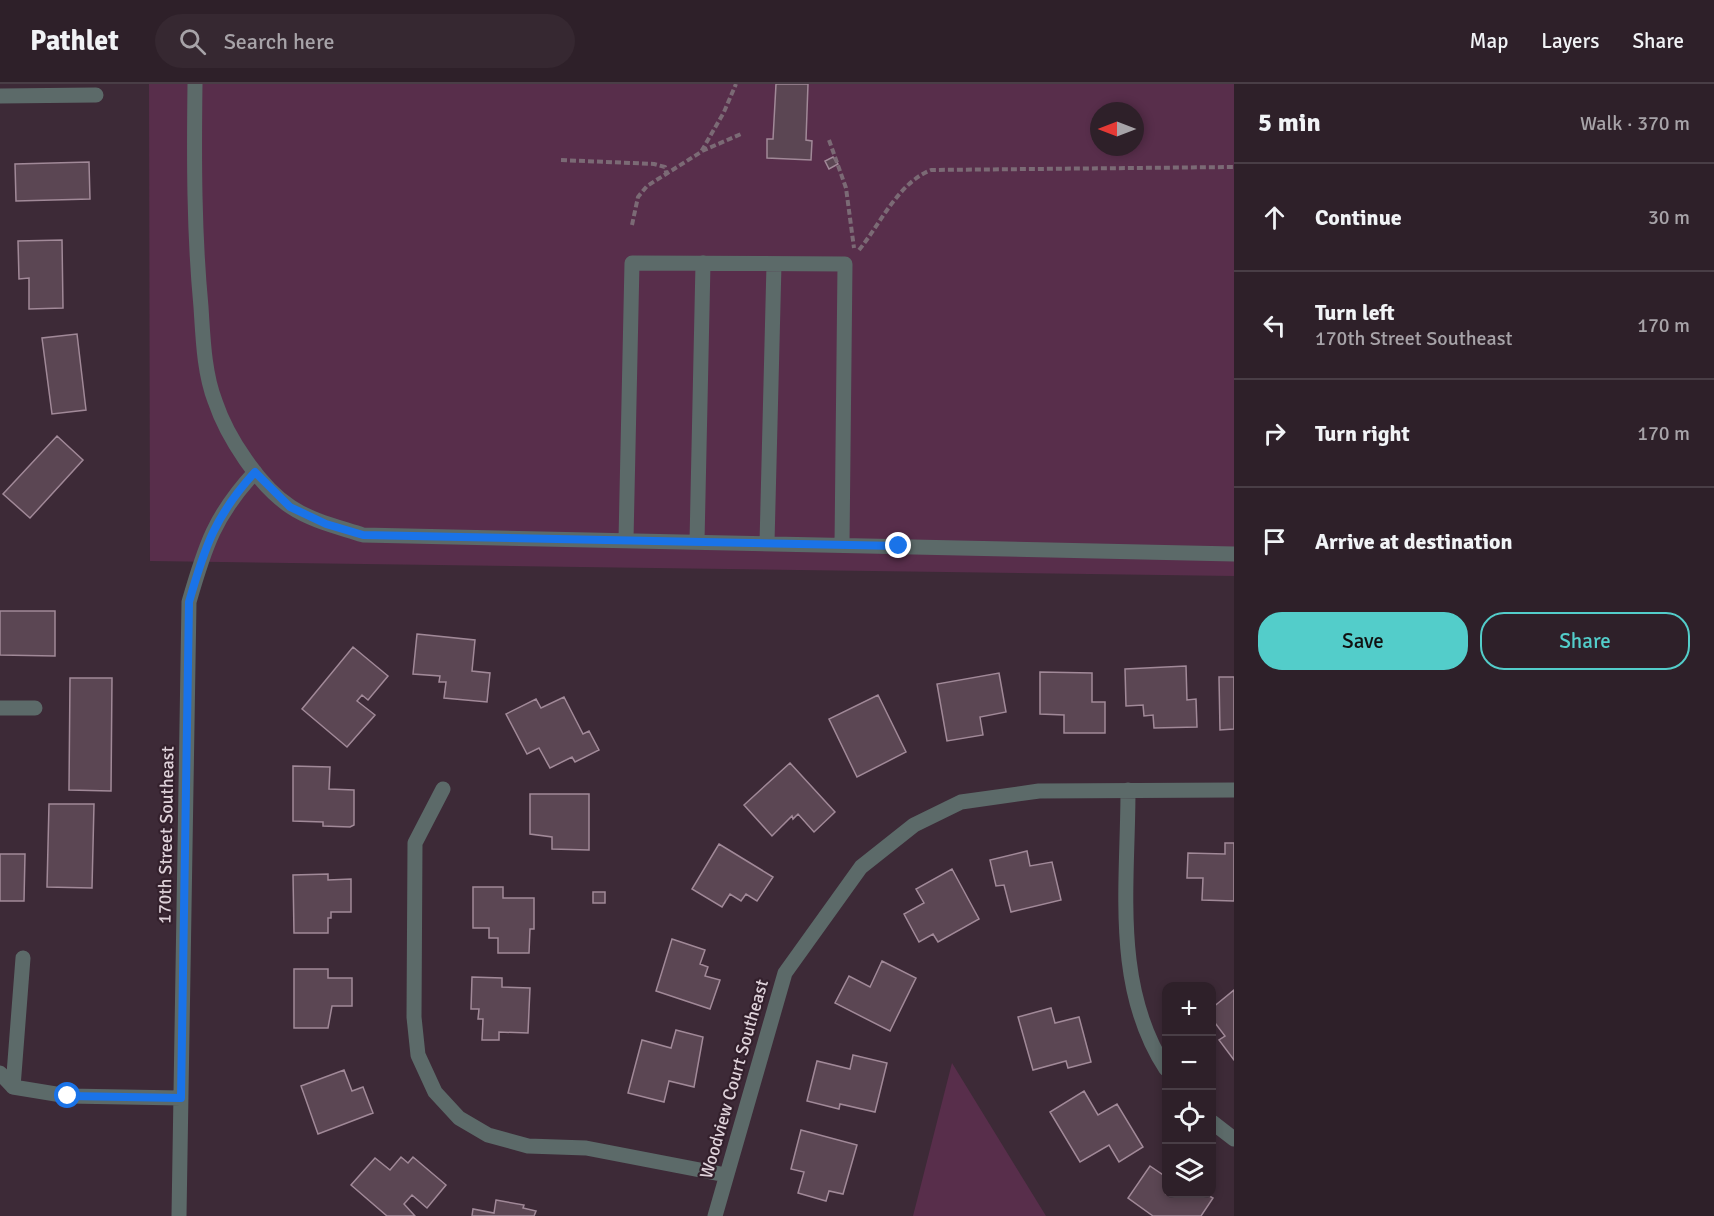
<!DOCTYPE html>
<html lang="en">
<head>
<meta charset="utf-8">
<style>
  body { margin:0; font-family:Signika,sans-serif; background:#362831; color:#f1f3f6 }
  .controls { position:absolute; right:18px; bottom:18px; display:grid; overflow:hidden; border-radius:12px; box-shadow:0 3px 9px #0003 }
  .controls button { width:54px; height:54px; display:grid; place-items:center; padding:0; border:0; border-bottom:2px solid #493e46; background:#2e2029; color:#f1f3f6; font:30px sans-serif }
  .compass { position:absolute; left:1090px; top:18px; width:54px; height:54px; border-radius:50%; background:#2e2029; box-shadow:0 3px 9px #0003; rotate:270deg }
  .stop { position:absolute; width:18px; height:18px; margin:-14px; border:4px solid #1a73e8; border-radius:50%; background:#fff }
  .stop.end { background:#1a73e8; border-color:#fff; box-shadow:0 2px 6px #0008 }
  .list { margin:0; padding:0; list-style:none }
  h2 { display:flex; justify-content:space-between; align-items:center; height:78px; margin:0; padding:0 24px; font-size:26px }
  h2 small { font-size:20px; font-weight:400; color:#a7a3a8 }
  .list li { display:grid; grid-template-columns:39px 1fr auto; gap:18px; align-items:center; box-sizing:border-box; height:108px; padding:0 24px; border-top:2px solid #493e46 }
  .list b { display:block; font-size:22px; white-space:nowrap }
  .list p { margin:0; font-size:20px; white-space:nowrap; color:#a7a3a8 }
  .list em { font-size:20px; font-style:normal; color:#a7a3a8 }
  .actions { display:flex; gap:12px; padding:18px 24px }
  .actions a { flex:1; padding:14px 0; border:2px solid #53cdca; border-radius:24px; text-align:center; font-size:21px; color:#53cdca }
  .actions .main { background:#53cdca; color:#111 }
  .icon { flex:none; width:33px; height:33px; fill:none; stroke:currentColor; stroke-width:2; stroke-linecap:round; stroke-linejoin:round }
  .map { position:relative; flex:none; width:1234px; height:1132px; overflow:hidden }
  header { display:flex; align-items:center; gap:36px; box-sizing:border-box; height:84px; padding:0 30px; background:#2e2029; border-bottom:2px solid #493e46 }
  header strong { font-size:28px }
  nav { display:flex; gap:33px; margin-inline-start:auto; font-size:21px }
  .search { width:420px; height:54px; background:#362831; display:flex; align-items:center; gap:15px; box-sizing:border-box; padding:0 21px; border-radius:33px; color:#a7a3a8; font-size:22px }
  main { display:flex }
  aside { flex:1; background:#2e2029 }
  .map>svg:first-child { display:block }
  .green { fill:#582e4b; fill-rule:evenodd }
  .building { fill:#5b4653; stroke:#a18998; stroke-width:1.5 }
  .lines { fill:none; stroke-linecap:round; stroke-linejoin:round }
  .path { stroke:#7b6a75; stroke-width:4; stroke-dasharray:6 3; stroke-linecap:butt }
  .minor { stroke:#5c6a69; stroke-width:15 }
  .route { stroke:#1a73e8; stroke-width:8 }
  .labels { text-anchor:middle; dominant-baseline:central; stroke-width:4.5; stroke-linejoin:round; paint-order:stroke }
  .street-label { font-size:18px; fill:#dfd2da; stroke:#33202c }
</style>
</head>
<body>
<header>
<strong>Pathlet</strong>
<div class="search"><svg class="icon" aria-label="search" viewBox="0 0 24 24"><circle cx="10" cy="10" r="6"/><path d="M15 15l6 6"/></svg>Search here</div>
<nav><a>Map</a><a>Layers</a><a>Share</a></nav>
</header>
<main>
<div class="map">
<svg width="1234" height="1132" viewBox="0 0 1234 1132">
  <rect width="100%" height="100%" fill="#3d2a37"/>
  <path class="green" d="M149,0H1234V492L150,477ZM1099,27H1135V63H1099Z
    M952,979L1046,1132H913Z"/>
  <path class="building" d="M776,0H808L806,56L812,57L811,76L767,74V55H773Z
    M833,73L838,80L829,85L825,77Z
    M89,78L90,115L16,117L15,80Z
    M62,156L63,224L29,225V194L19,195L18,157Z
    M77,250L86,326L52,330L42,254Z
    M57,352L83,376L30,434L3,410Z
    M0,527H55V572L0,571Z
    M417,550L475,556L472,587L490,589L487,618L444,614L446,598H439L440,592L413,590Z
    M353,563L388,592L368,616L362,611L357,617L375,631L347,663L302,625Z
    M1186,582L1187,616L1196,615L1197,643L1154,644L1153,631L1144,632L1143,621L1126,622L1125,585Z
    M1040,588L1092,589V618H1105V649H1064V631L1040,630Z
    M999,589L1006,628L980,633L983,651L947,657L937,600Z
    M1219,593H1234V645L1220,646Z
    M70,594H112L111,707L69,706Z
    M878,611L906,668L857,693L829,635Z
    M564,613L583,650L589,647L599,666L575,678L572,673L550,684L539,664L527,670L506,630L536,615L541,624Z
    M790,679L835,728L814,748L798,730L793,735L792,732L772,752L744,721Z
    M293,682L330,683L329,705L354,706V741L350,743L323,742V738L293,737Z
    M530,710H589V766L552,765V753L530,750Z
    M49,720H94L92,804L47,803Z
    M1225,759H1234V817L1202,816L1203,794H1187L1188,769L1225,770Z
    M719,760L773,793L757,817L746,810L741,817L730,810L722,823L692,805Z
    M1027,767L1030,782L1052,778L1061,816L1011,828L1004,801L996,802L990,776Z
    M0,770H25L24,817H0Z
    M952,785L979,835L938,858L933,850L919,858L904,830L924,819L916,805Z
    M328,790V796L351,795V828H331V834H328V849H294L293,791Z
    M473,803H503V814H534V845H530L529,869H498V854H489V844H473Z
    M593,808H605V819H593Z
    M672,855L705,866L700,880L708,883L705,892L720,896L710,925L656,907Z
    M882,877L916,894L890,947L835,919L849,892L870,903Z
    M294,885H328V894H352V922H332L328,944H294Z
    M472,893L502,894V903L530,904L528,949L499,948V956H482L483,935H478L479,925H471Z
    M1234,906V976L1219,956L1225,952L1212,935V924Z
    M1051,924L1055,939L1079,933L1091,978L1068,984L1066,977L1033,986L1018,933Z
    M676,946L703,953L694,1003L669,997L664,1018L628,1009L642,956L671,964Z
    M853,971L887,979L875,1028L840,1020L839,1025L807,1017L817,977L850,985Z
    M344,986L352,1007L363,1003L373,1029L318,1050L301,1002Z
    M1084,1007L1098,1031L1117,1020L1143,1063L1119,1078L1109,1061L1080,1078L1050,1028Z
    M801,1046L857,1061L843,1110L829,1107L826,1117L798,1109L804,1088L791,1085Z
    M401,1073L408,1079L413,1073L446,1101L427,1124L412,1111L404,1120L415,1132H387L351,1101L375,1074L390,1086Z
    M1150,1082L1166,1093V1110H1206L1213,1114L1201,1132H1153L1128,1114Z
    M496,1116L524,1121L523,1124L536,1127L534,1132H472L473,1125L494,1129Z"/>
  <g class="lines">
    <path class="path" d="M829,56L846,104L854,164
      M702,67L741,50
      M561,76L654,80L665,83L666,88
      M632,141L638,113L647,102L701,68L724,28L736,0
      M859,166C881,139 898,99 931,86L1234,83"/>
    <path class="minor" d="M195,0C194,75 194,149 201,223C203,253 204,289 215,317C227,353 259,402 291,423C312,437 339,443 363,451L1234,470
      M0,12L96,11
      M626,456L632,179L845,180L842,461
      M697,458L703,179
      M767,459L774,180
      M0,624H35
      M443,705L415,759L414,933L418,971L435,1008L459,1034L488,1051L528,1062L586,1064L726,1091
      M1128,706C1128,801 1112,902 1166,985
      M0,989L13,1003L68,1012L181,1014
      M13,1003L23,874
      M1212,1038L1234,1055
      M179,1132L189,518C205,462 215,431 255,388
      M715,1132L785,889L861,783L914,741L961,718L1039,707L1234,706"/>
  </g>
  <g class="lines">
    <path class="route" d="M68,1012L181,1014L189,518C205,462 215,432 255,388L290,423L326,440L363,451L899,462"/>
  </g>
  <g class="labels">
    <g class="street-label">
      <text transform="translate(166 751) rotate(-89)">170th Street Southeast</text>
      <text transform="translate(734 995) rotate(-74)">Woodview Court Southeast</text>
    </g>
  </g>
</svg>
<div class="controls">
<button>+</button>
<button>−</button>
<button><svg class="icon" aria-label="locate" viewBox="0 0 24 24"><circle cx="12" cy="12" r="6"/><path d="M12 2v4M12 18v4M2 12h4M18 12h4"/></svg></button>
<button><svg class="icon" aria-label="layers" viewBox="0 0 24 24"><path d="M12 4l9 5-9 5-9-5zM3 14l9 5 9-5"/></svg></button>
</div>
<svg class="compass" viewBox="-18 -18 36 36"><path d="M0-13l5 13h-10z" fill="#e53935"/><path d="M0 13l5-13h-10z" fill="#a7a3a8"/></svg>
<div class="stop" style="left:68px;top:1012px"></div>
<div class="stop end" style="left:899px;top:462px"></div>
</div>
<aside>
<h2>5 min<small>Walk · 370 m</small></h2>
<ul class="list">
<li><svg class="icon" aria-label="ahead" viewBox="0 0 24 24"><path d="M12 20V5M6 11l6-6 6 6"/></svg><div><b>Continue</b></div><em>30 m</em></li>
<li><svg class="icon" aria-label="left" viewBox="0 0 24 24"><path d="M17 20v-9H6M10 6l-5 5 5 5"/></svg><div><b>Turn left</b><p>170th Street Southeast</p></div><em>170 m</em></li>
<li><svg class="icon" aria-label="right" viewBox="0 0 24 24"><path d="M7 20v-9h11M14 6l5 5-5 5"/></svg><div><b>Turn right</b></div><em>170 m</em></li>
<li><svg class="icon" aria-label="arrive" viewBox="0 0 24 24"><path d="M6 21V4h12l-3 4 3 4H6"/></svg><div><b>Arrive at destination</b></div></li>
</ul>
<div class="actions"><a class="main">Save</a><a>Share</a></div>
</aside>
</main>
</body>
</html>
